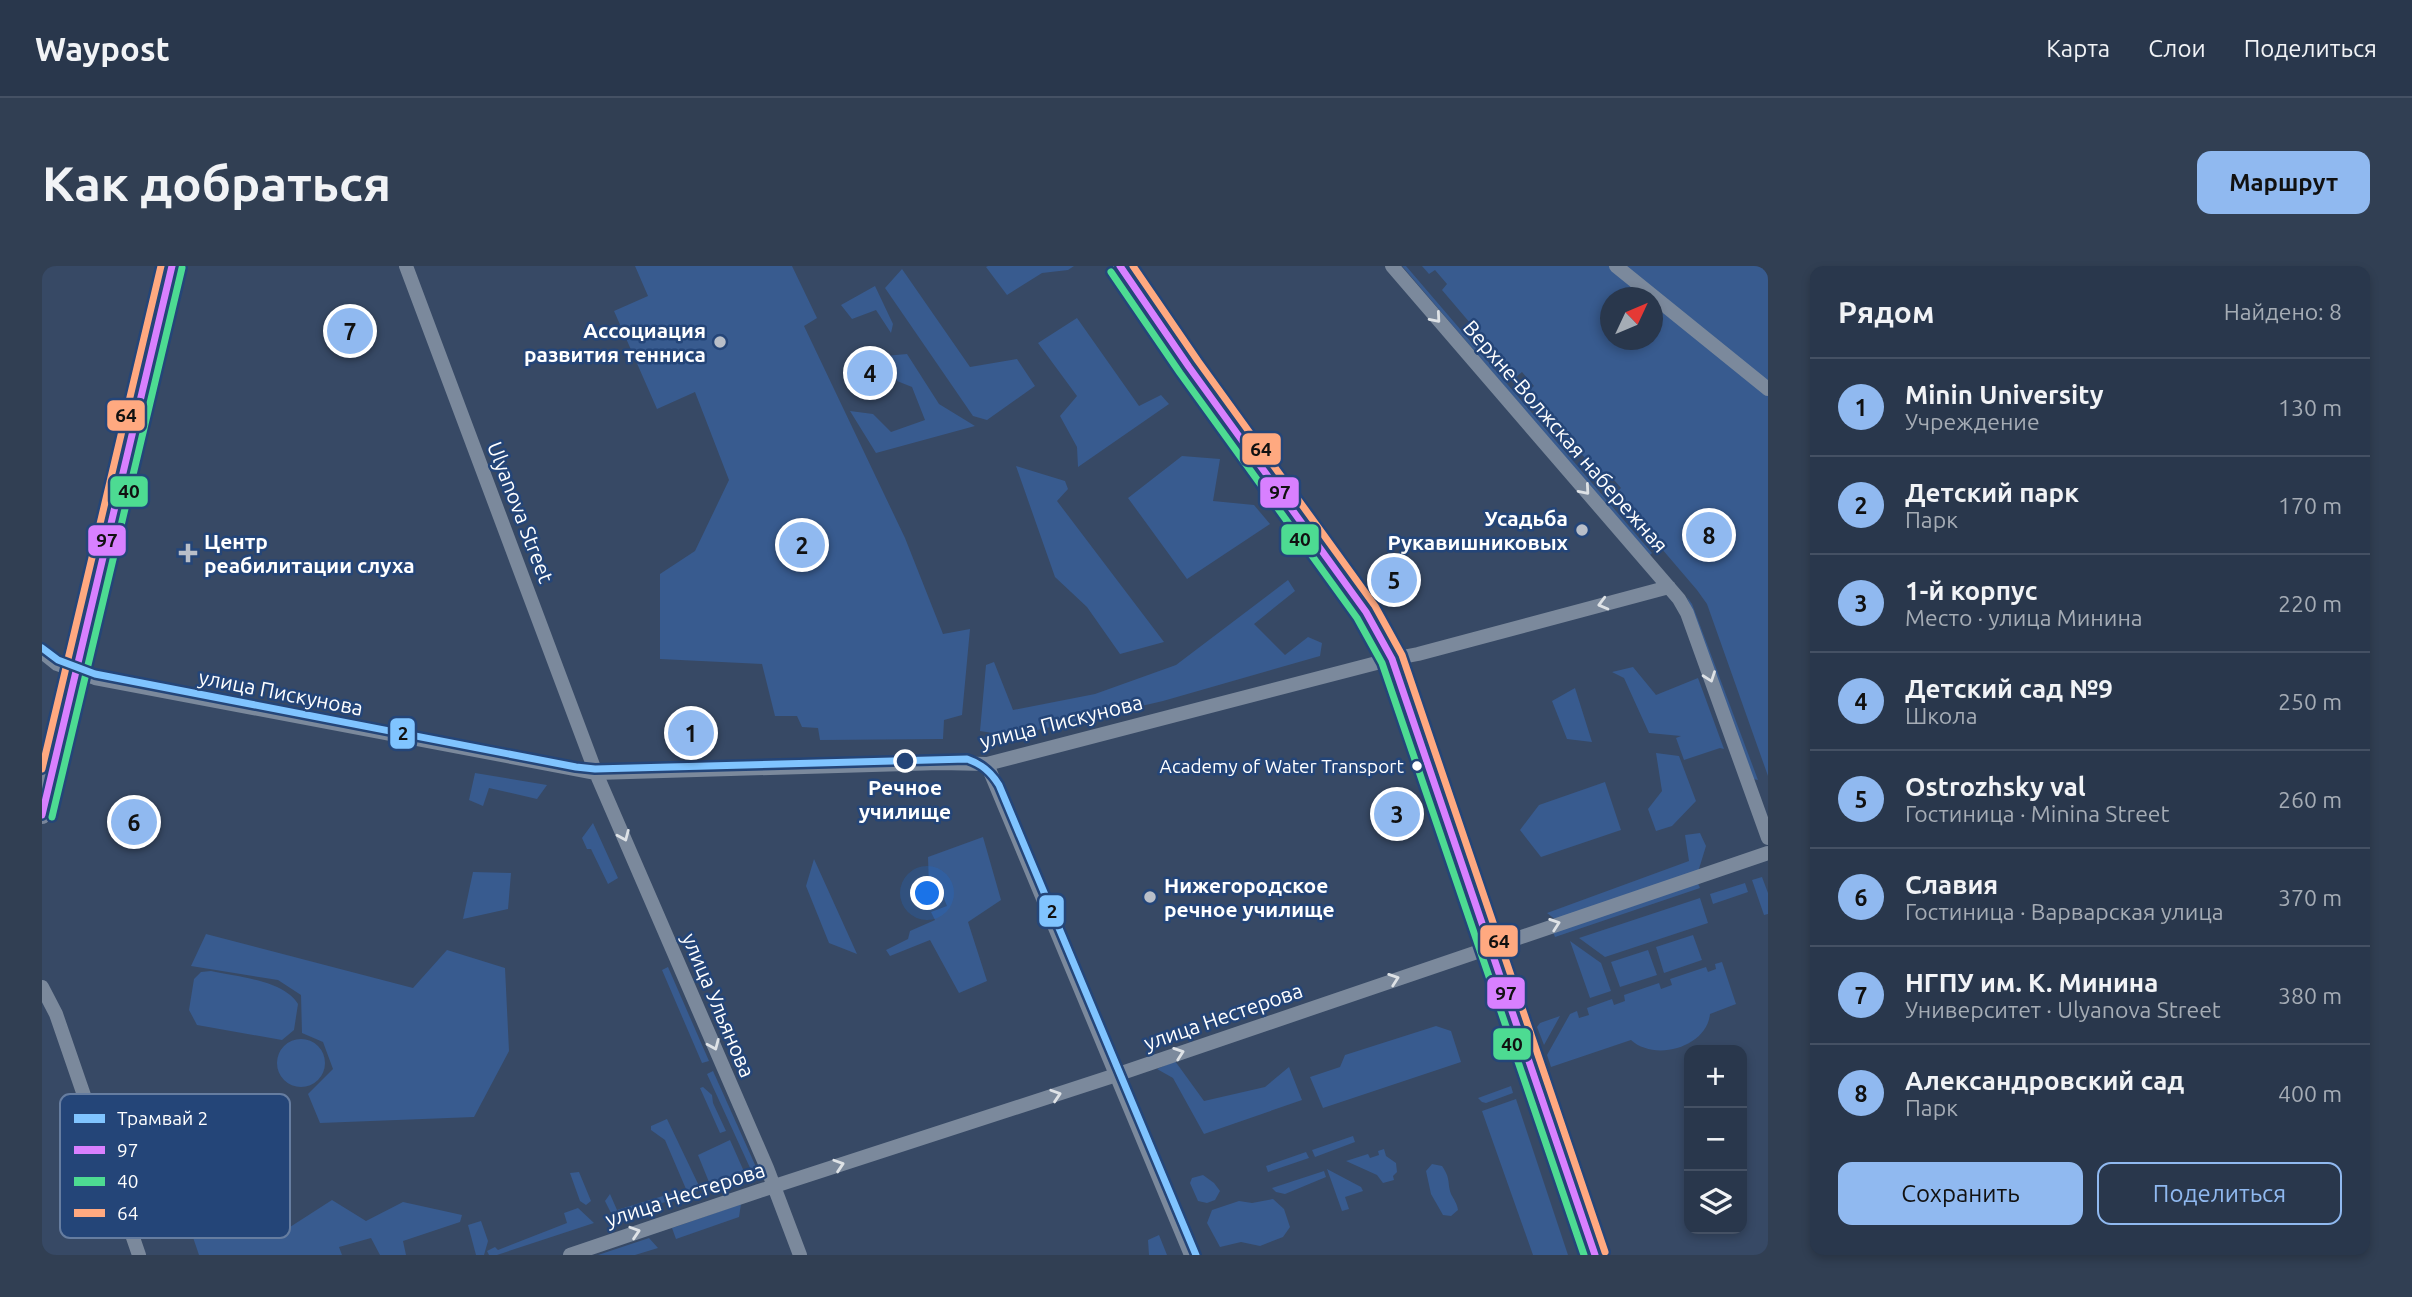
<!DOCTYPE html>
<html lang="ru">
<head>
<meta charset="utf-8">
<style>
  body { margin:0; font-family:Ubuntu,sans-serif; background:#313f53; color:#f1f3f6 }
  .controls { position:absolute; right:21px; bottom:21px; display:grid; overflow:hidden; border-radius:14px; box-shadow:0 4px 10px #0003 }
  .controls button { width:63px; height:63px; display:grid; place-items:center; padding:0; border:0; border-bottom:2px solid #455164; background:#29374c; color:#f1f3f6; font:35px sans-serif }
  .compass { position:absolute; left:1558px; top:21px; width:63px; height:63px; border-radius:50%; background:#29374c; box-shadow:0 4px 10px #0003; rotate:46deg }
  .you { position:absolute; left:886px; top:628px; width:24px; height:24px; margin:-18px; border:5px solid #fff; border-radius:50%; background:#1a73e8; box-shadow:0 0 0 10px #1a73e833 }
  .badge { display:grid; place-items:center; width:46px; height:46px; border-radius:50%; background:#90b9f0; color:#111; font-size:23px; font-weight:700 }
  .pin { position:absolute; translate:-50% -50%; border:4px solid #fff; box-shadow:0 2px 7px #0006 }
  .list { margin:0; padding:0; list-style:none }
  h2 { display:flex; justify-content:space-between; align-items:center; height:91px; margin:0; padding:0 28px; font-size:30px }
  h2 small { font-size:23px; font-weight:400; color:#a5acb5 }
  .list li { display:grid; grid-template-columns:46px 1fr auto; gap:21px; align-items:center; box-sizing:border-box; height:98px; padding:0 28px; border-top:2px solid #455164 }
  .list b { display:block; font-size:26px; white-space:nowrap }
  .list p { margin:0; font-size:23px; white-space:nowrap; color:#a5acb5 }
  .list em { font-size:23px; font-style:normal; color:#a5acb5 }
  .actions { display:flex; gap:14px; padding:21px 28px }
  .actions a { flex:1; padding:16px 0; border:2px solid #90b9f0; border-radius:14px; text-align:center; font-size:24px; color:#90b9f0 }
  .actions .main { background:#90b9f0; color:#111 }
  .icon { flex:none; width:38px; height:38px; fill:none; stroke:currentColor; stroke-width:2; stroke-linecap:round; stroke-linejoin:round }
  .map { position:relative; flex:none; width:1726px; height:989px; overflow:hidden; border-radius:14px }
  header { display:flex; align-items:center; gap:42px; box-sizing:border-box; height:98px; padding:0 35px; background:#29374c; border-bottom:2px solid #455164 }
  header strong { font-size:33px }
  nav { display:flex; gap:38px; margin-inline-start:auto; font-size:24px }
  .intro { display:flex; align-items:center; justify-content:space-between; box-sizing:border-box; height:168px; padding:0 42px }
  h1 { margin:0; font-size:49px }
  .button { padding:18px 32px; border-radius:14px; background:#90b9f0; color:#111; font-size:24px; font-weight:700 }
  main { display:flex; gap:42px; padding:0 42px }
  aside { flex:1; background:#29374c; border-radius:14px; box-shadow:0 4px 10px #0003 }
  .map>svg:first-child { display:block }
  .green { fill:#385b8f; fill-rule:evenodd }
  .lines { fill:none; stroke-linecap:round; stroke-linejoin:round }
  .minor { stroke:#7b899c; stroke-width:14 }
  .major { stroke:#7a869b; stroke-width:18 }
  .bus-1-casing { stroke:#244578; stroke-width:12 }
  .bus-2-casing { stroke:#244578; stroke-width:12 }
  .bus-3-casing { stroke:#244578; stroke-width:12 }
  .bus-1 { stroke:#d880ff; stroke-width:7 }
  .bus-2 { stroke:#4ddb92; stroke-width:7 }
  .bus-3 { stroke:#ffa980; stroke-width:7 }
  .tram-1-casing { stroke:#244578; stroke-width:12 }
  .tram-1 { stroke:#80c4ff; stroke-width:7 }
  .oneway { stroke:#dee2e6 }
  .poi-dot { fill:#b9bfc9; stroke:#244578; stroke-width:2.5 }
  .stop-dot { fill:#244578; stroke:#fff; stroke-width:3.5 }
  .bus-dot { fill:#fff; stroke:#244578; stroke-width:2.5 }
  .labels { text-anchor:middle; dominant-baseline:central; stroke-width:5; stroke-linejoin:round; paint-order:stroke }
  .bus-label { font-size:19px; fill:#fff; stroke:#244578; text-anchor:end }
  .poi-label { font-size:21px; font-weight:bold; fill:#fff; stroke:#244578; text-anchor:end }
  .street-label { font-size:21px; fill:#fff; stroke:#244578 }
  .stop-label { font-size:21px; font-weight:bold; fill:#fff; stroke:#244578 }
  .key { fill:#244578; stroke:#667da0; stroke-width:2 }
  .key-label { font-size:19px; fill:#fff }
  .line-badge { stroke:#244578; stroke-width:2.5 }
  .pale-badge-label { font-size:19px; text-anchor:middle; font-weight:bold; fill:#111 }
</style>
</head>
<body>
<header>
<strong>Waypost</strong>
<nav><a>Карта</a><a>Слои</a><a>Поделиться</a></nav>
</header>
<div class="intro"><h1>Как добраться</h1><a class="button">Маршрут</a></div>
<main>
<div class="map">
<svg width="1726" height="989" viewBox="0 0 1726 989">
  <rect width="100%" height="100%" fill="#374965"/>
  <path class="green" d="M593,0H750L775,52L762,60L863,272L901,368L928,363L920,449L902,454L901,473L778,474L776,462L760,461L755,450H733L720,398L618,393V308L653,285L687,214L653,126L615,143L572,45L606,30Z
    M946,0H1032L1026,4L1000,7L965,29L944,1Z
    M1360,0H1364L1610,287L1607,290Z
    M1380,0H1726V510L1665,338L1655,324L1573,228L1579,222L1566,207L1560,212L1486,125L1492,120L1480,106L1474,111L1400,24L1405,18L1393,4L1387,8ZM1568,32H1610V74H1568Z
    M860,3L928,101L975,93L993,120L945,154L931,150L843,22Z
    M833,20L851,58L849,67L834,44L810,53L799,39Z
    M1035,52L1097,140L1119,129L1127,138L1036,201L1035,181L1018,150L1035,130L996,77Z
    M865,88L897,138L933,160L834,187L808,145L831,148L849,166L883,154L870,121L855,115L843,90Z
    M1140,190L1178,193L1171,235L1212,239L1228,258L1145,313L1086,232Z
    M974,200L1023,215L1026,223L1015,235L1122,376L1078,388L1045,341L1013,311Z
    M1246,314L1253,325L1212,358L1243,389L1266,371L1280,377L1278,390L1121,435L970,470L938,465L944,399L952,396L971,444L1053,428L1134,399Z
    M1645,331L1650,338L1716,514L1711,513Z
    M1591,401L1614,429L1656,412L1682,483L1678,482L1642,494L1634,472L1639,470L1607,467L1582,412L1570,406Z
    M1533,422L1550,476L1525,473L1510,435Z
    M1614,487L1637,490L1654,535L1630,560L1614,565L1606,543L1620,525Z
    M433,507L505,519L495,533L447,522L441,540L427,534Z
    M1563,516L1579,564L1499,591L1478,564L1497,539Z
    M551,557L576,612L566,618L549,583H545L540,572Z
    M1658,567L1664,580L1656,606L1514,654L1505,647L1647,595L1643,569Z
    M941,571L959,634L926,656L945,715L917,727L888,674L848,690L844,684L866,673L868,665L893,654L889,646L905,640L897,620H887L886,591Z
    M772,593L815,688L787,677L764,620Z
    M431,606L469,607L466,643L421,653Z
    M1720,611L1726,627V648L1722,649L1710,614Z
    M1655,615L1658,622L1513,671L1510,663Z
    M1703,617L1706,626L1671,638L1668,628Z
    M1658,632L1666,657L1563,691L1537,672Z
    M164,668L371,722L405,684L463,702L467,785L432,851L278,857L266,828L291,803L281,776L260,767L259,729L236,714L149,700Z
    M1651,669L1660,694L1622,707L1614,681Z
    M1528,675L1559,697L1569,725L1548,732Z
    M1606,684L1615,709L1578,721L1569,696Z
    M1680,696L1694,738L1668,748C1665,781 1613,796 1589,774L1509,801L1505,789L1528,748L1535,745L1537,752L1547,749L1545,742L1570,733L1572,739L1583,735L1582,729L1617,717L1619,723L1630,719L1628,713L1664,701L1666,706L1674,703L1673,698Z
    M626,701L667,795L660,797L620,704Z
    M169,705C195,711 242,714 256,738L252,764L240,774L155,759L147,744L152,713L159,706Z
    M1518,750L1502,779L1495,761L1498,757Z
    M1394,760L1409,765L1419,796L1281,842L1268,811L1298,801L1303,789Z
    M235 797a24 24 0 1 1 48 0a24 24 0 1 1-48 0Z
    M1133,795L1162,835L1223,821L1247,801L1260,834L1162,868L1131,812L1115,803Z
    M671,805L714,901L709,904L665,808Z
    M1469,820L1471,827L1444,837L1440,836L1436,832Z
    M661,821L670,829L671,837L684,865L678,867L658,822Z
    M1474,833L1526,989H1491L1440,845Z
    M625,853L659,924L572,953L563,935L568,928L575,944L644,923L623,874L609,864V860Z
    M1311,870L1313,876L1273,891L1270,884Z
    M688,874L704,910L669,921L656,889Z
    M1342,883L1344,890L1354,897L1355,906L1351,910L1352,914L1341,917L1335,909L1304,895L1326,888L1328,892L1337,889L1336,885Z
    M1264,886L1267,892L1226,906L1224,900Z
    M1390,898L1400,900C1409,913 1405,916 1409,928C1412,934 1415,937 1416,944L1409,950L1401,949L1389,928L1384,905Z
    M1285,903L1319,921L1321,925L1303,931L1307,943L1300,945Z
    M1282,905L1284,911L1243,928L1234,926L1230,922Z
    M537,906L549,935L544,939L538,935L528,907Z
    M1161,909L1172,917L1178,925L1173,934L1165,937L1156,935L1148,917L1150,912Z
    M1231,933L1242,943L1248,961L1241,971L1218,980L1199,976L1178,981L1165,957L1170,944L1197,935L1210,937Z
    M290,934L324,955L361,936L420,949L418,956L361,975L364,989H338L329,972L297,981L300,989H157L141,942L234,970Z
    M699,938L697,951L634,973L630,962Z
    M536,942L552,957L455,989H447L445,985L453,981L456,984L525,957L522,947Z
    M439,955L446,975L442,989H434L426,959Z
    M1117,969L1125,989H1107L1106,974Z
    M607,972L616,982L593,989H556Z"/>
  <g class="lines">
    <path class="minor" d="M364,0L554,507L725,902L758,989
      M1078,0L1147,101L1324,346L1350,393L1553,989
      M1350,0L1637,333L1645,347L1726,572
      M1574,0L1726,123
      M0,386L15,398L53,412L554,507L898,497L945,498L1350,393L1376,388L1627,321
      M945,498L1149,989
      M0,721L14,748L97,989
      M528,989L717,925L1068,811L1726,587"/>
    <path class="major" d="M0,549L130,0"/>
    <defs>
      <path id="bus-1" d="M1078,0L1147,101L1324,346L1350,393L1553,989
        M0,549L130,0"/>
      <path id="bus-2" d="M1069,6L1138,107L1315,352L1340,397L1542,989
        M10,551L140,2"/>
      <path id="bus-3" d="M1091,0L1156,95L1333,340L1360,389L1563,986
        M0,503L119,0"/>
    </defs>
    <use href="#bus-1" class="bus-1-casing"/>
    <use href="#bus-2" class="bus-2-casing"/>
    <use href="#bus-3" class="bus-3-casing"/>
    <use href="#bus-1" class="bus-1"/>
    <use href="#bus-2" class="bus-2"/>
    <use href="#bus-3" class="bus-3"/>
    <defs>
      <path id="tram-1" d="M0,382L16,394L53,408L534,501L553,503L925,493C940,498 949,506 957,519L1154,989"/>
    </defs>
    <use href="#tram-1" class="tram-1-casing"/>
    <use href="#tram-1" class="tram-1"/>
  </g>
  <defs><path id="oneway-chevron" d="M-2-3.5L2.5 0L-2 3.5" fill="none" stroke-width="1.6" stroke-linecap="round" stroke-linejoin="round" transform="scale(1.75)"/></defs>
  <g class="oneway">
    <use href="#oneway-chevron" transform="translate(1394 52) rotate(49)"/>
    <use href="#oneway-chevron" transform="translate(1543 224) rotate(49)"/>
    <use href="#oneway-chevron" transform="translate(1561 338) rotate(165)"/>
    <use href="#oneway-chevron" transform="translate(1668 411) rotate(70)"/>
    <use href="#oneway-chevron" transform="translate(582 570) rotate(67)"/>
    <use href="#oneway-chevron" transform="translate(1513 658) rotate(-19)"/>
    <use href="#oneway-chevron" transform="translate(1352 713) rotate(-19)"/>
    <use href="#oneway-chevron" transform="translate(672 779) rotate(67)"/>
    <use href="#oneway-chevron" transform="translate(1137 787) rotate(-19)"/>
    <use href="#oneway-chevron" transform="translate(1014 829) rotate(-18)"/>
    <use href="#oneway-chevron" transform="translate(797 899) rotate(-18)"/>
    <use href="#oneway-chevron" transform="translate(593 966) rotate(-18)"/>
  </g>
  <g class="poi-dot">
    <circle cx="678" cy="76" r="7"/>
    <circle cx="1540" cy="264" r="7"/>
    <path d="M142.5 276.5h7v7h7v7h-7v7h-7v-7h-7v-7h7z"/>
    <circle cx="1108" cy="631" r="7"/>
  </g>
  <circle class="stop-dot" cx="863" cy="495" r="10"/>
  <circle class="bus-dot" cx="1375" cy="500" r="6"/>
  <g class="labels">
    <g class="bus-label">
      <text x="1362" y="500">Academy of Water Transport</text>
    </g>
    <g class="poi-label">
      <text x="664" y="64">Ассоциация<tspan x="664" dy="24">развития тенниса</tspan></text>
      <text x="1526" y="252">Усадьба<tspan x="1526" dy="24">Рукавишниковых</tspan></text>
      <text x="162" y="275" text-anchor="start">Центр<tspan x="162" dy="24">реабилитации слуха</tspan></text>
      <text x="1122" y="619" text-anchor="start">Нижегородское<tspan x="1122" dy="24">речное училище</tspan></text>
    </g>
    <g class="street-label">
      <text transform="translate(1524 170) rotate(49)">Верхне-Волжская набережная</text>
      <text transform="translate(479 246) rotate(69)">Ulyanova Street</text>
      <text transform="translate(239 426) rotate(11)">улица Пискунова</text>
      <text transform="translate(1019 455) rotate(-14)">улица Пискунова</text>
      <text transform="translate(677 739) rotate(67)">улица Ульянова</text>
      <text transform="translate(1181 750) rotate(-19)">улица Нестерова</text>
      <text transform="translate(643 928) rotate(-18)">улица Нестерова</text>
    </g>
    <g class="stop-label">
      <text x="863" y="521">Речное<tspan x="863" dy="24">училище</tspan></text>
    </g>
  </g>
  <rect x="18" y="828" width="230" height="144" rx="10" class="key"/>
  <rect x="32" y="848" width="31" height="9" fill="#80c4ff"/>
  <rect x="32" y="880" width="31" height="8" fill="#d880ff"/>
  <rect x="32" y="911" width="31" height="9" fill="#4ddb92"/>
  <rect x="32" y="943" width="31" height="8" fill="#ffa980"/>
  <g class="key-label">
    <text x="75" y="859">Трамвай 2</text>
    <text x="75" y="891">97</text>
    <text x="75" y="922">40</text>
    <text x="75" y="954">64</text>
  </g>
  <g class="line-badge">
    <rect x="64" y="133" width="40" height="33" rx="7" fill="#ffa980"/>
    <rect x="1199" y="166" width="41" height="34" rx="7" fill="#ffa980"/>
    <rect x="67" y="209" width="40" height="33" rx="7" fill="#4ddb92"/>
    <rect x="1217" y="210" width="41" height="33" rx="7" fill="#d880ff"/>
    <rect x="1238" y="257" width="40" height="33" rx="7" fill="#4ddb92"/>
    <rect x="45" y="258" width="40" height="33" rx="7" fill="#d880ff"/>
    <rect x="347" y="451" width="27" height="33" rx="7" fill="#80c4ff"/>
    <rect x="996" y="628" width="27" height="34" rx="7" fill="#80c4ff"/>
    <rect x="1437" y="658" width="40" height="34" rx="7" fill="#ffa980"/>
    <rect x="1444" y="710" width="40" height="34" rx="7" fill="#d880ff"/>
    <rect x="1450" y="761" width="40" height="34" rx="7" fill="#4ddb92"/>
  </g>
  <g class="pale-badge-label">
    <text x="84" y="156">64</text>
    <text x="1219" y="190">64</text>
    <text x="87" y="232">40</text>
    <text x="1238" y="233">97</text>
    <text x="1258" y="280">40</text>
    <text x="65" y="281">97</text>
    <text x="361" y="474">2</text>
    <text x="1010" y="652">2</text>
    <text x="1457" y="682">64</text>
    <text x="1464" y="734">97</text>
    <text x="1470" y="785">40</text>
  </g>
</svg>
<div class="controls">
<button>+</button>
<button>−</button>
<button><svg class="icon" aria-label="layers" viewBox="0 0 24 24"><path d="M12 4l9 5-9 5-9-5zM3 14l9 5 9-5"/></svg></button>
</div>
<svg class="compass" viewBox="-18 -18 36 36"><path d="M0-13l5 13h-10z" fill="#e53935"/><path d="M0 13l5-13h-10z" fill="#a5acb5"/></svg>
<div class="you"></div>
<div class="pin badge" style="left:649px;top:467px">1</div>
<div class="pin badge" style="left:760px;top:279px">2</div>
<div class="pin badge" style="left:1355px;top:548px">3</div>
<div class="pin badge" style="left:828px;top:107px">4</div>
<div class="pin badge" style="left:1352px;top:314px">5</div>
<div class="pin badge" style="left:92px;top:556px">6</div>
<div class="pin badge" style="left:308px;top:65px">7</div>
<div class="pin badge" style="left:1667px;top:269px">8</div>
</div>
<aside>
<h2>Рядом<small>Найдено: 8</small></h2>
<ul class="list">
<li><span class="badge">1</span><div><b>Minin University</b><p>Учреждение</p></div><em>130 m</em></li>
<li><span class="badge">2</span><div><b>Детский парк</b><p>Парк</p></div><em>170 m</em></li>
<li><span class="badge">3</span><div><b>1-й корпус</b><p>Место · улица Минина</p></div><em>220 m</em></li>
<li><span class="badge">4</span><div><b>Детский сад №9</b><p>Школа</p></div><em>250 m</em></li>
<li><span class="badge">5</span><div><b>Ostrozhsky val</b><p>Гостиница · Minina Street</p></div><em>260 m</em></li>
<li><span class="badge">6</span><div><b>Славия</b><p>Гостиница · Варварская улица</p></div><em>370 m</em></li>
<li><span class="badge">7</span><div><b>НГПУ им. К. Минина</b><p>Университет · Ulyanova Street</p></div><em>380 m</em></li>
<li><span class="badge">8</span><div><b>Александровский сад</b><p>Парк</p></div><em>400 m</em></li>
</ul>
<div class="actions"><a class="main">Сохранить</a><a>Поделиться</a></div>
</aside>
</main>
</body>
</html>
